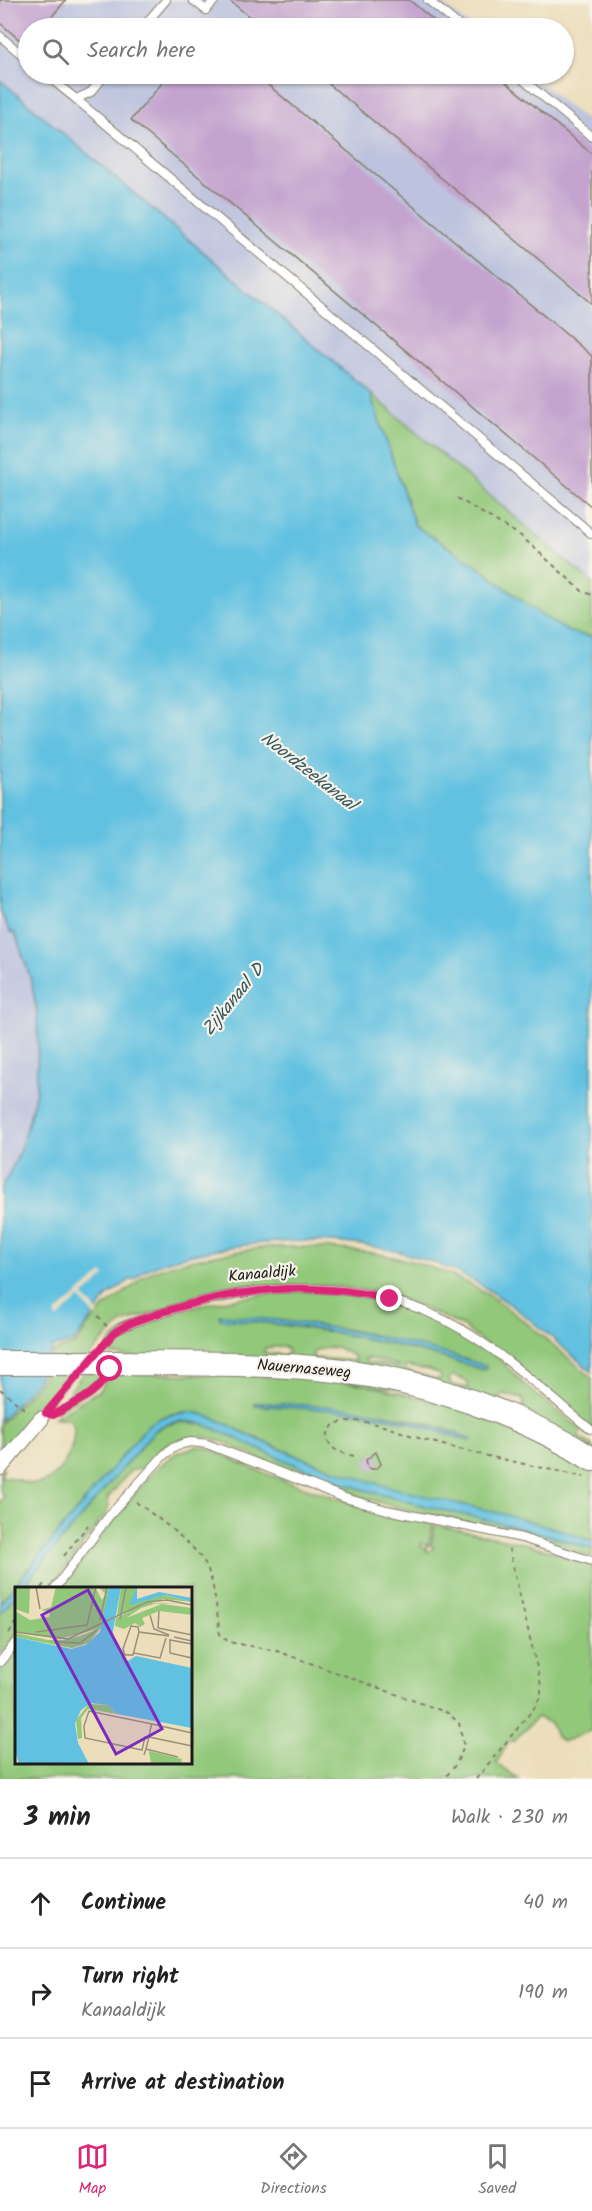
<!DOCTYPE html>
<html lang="en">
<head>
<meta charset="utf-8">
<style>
  body { margin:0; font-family:Kalam,sans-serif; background:#f6f6f6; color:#222 }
  .stop { position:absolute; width:18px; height:18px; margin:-14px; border:4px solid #db2777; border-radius:50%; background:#fff }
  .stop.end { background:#db2777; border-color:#fff; box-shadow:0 2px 6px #0008 }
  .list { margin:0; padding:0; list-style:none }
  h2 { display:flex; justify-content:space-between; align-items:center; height:78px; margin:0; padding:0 24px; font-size:26px }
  h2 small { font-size:20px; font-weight:400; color:#767676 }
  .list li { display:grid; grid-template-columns:39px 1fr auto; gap:18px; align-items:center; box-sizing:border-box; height:90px; padding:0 24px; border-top:2px solid #e0e0e0 }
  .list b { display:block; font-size:22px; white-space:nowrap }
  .list p { margin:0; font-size:20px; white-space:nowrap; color:#767676 }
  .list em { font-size:20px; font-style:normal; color:#767676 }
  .icon { flex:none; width:33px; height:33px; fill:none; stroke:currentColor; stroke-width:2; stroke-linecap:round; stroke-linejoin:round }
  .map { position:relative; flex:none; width:592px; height:1779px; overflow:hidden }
  .search { position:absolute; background:#fff; box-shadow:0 2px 4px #0004; left:18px; right:18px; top:18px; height:66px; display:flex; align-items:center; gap:15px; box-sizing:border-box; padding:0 21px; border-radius:33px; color:#767676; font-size:22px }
  .sheet { height:348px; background:#fff }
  nav { display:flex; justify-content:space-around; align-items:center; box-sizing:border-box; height:84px; border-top:2px solid #e0e0e0; background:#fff; font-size:16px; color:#767676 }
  nav a { display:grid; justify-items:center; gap:3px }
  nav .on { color:#db2777 }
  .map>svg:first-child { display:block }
  .industrial { fill:#bdc3de }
  .green { fill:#92c87a; stroke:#57724b; stroke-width:1.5; fill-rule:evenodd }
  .water { fill:#62c1e1; stroke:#3f6e7e; stroke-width:1.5 }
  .pier { fill:#ecdebb }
  .building { fill:#c4a4cf }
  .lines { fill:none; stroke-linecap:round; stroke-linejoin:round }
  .lane-casing { stroke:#847d6c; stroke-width:10 }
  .street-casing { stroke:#847d6c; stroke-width:17 }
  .primary-casing { stroke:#847d6c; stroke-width:26 }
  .path { stroke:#847d6c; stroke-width:2; stroke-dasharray:4.5 4.5; stroke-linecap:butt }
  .lane { stroke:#fff; stroke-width:8 }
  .street { stroke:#fff; stroke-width:15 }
  .primary { stroke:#fff; stroke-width:24 }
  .primary-bridge-casing { stroke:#847d6c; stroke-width:26; stroke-linecap:butt }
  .primary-bridge { stroke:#fff; stroke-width:24 }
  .route { stroke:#db2777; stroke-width:8 }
  .labels { text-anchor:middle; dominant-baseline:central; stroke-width:4.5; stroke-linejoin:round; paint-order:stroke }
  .street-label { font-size:16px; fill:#1c1c1c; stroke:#f7f3e8 }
  .water-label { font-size:18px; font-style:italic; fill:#345661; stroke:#f7f3e8 }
  .inset-road { fill:none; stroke:#99907b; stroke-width:1.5 }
  .view { fill:#7b2cbf; fill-opacity:0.15; stroke:#7b2cbf; stroke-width:3 }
  .inset-edge { fill:none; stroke:#1c1c1c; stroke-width:3 }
</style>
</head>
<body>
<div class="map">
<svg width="592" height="1779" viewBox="0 0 592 1779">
  <rect width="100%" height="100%" fill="#f7f3e8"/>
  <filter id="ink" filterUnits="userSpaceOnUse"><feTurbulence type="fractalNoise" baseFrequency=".0167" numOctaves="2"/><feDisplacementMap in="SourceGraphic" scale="12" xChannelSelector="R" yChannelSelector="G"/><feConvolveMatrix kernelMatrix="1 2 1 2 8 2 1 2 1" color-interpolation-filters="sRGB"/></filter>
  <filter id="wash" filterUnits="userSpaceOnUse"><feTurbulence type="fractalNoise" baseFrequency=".008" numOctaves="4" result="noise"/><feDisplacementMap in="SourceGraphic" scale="24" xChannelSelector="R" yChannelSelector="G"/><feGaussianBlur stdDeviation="1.35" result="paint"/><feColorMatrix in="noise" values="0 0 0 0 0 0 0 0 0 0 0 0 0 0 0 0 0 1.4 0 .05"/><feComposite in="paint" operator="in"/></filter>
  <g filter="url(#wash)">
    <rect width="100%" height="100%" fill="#ecdebb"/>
    <path class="industrial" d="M0,0H438L473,28H28V74H529L592,125V583L0,80Z
      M0,911L10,932H15L27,964L37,1012L38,1044L36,1091L29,1120L18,1156L0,1191Z"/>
    <path class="green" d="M370,393L592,583V637L569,632L542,616L473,563L415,526Z
      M271,1247C345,1245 425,1254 488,1295C525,1319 558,1350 592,1378V1428L462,1326L415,1304L365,1290L342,1287L320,1285L247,1289L189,1301L122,1323L101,1343L0,1463V1424L39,1383L46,1372L52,1352L76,1344L88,1325L105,1307L137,1283C149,1262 245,1250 271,1247Z
      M303,1291L339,1292L380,1300L432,1317L471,1338L499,1359L527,1387L583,1431L579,1434V1438L592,1445V1450L482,1399L108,1354V1344C124,1327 144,1322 166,1315C211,1301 256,1294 303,1291ZM220,1316L350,1330L373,1335L468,1360L484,1370C398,1342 311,1325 220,1319ZM284,1346L288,1351L286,1355L266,1353L264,1351L265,1348ZM336,1347L354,1356L355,1361L315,1358L312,1355L316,1350ZM366,1358L398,1365V1367L368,1363L365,1361ZM409,1366C420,1371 430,1367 440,1375V1378L439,1380L404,1370L405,1367ZM452,1375L468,1382L469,1388L452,1385L449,1379ZM503,1394L523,1399L524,1407L521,1409L499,1399L500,1395Z
      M83,1373H107L96,1387L55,1412Z
      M111,1373L114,1376L126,1373L338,1378L469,1410L487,1421L529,1439L553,1446L592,1467V1541C518,1516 442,1503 367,1481C310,1463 256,1438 202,1414C182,1409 163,1414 147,1426L0,1603V1549L5,1539L4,1524L0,1523V1502L4,1497L0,1490V1472L4,1467L1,1477C16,1476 16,1481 28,1483C55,1488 73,1455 74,1432C75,1428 72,1423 70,1419L54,1418L100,1390ZM254,1403C327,1406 404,1409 471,1439L470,1441C430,1427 389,1416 347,1411C317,1407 285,1407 254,1405Z
      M184,1422L207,1425L310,1471L358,1488L500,1521L592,1549V1557L514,1533L395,1507L366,1498L295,1475L226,1443L206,1437L185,1438L164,1446L145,1467L130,1471L107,1499L109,1506L107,1512L51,1588H21L153,1432L165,1425Z
      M198,1446L205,1447C225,1455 244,1466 264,1473C320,1494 376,1511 433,1524L429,1545L422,1543L421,1547L425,1548L427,1546L426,1551L429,1552L434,1547L431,1546L435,1525L532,1545L592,1565V1730L563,1742L556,1737L551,1724L537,1717L514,1741L509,1742L496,1763L519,1779H0V1668L16,1649V1762H190V1588H62L126,1504L156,1469L176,1453Z
      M16,1594V1634L0,1655V1614Z"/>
    <path class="water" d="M0,80L370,393L415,526L473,563L542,616L569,632L592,637V1372C557,1343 523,1311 484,1287C414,1244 326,1235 246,1245C215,1249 171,1256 144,1271C140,1274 138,1277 134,1280H130L107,1297L74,1342L52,1348L37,1381L0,1421V1191L18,1156L29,1120L36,1091L38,1044L37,1012L31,980L15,933L10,932L0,911Z
      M220,1315C311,1321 399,1337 486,1366L485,1370C398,1342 311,1324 220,1319Z
      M254,1403C288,1404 321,1405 355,1409C395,1415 433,1426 471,1439L470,1441L407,1422L358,1412L254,1405Z
      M190,1412C212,1414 233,1428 253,1437C279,1449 306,1460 333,1469C418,1500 508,1509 592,1541V1549C500,1517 401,1508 310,1471C290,1463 271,1454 251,1446C224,1433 182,1406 153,1432L21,1588H16V1594L0,1614V1603L147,1426C160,1416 173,1414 190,1412Z"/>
    <path class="pier" d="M103,1273L105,1276L83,1296L99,1314L96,1317L80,1298L58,1318L55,1314Z"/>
    <g id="blocks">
      <path class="building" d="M0,0H66L42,28H28V47L0,23Z
        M229,0H409L443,28H263Z
        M170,74H255L592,356V507L131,120Z
        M317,74H496L592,154V304Z
        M376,1452L381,1464L375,1469H372L368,1468L366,1460Z"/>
    </g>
  </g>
  <g filter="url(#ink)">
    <use href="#blocks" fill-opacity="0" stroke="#847d6c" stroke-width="1.5"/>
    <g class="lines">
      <defs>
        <path id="lane" d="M193,0L206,10L215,0
          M428,0L462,28
          M142,28L166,0
          M0,36L28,60
          M45,74L76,99
          M106,74L91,92L76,99L592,534
          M516,74L592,137
          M119,1329C136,1320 155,1315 174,1309C268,1279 374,1278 461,1329C507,1356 548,1395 590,1429
          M55,1588L109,1516L164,1455L173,1448L182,1444L191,1442L207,1444L345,1498L387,1510L522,1538L592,1561
          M0,1662L16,1642"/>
        <path id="street" d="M0,1468L41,1419"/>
        <path id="primary" d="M120,1363C192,1364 264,1362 335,1370C421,1380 519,1412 592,1459"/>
      </defs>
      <use href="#lane" class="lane-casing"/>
      <use href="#street" class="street-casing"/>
      <use href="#primary" class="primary-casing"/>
      <path class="path" d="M457,498L521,536L582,591L592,595
        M98,1316L109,1329
        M0,1389L28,1412
        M50,1407L72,1382
        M54,1415L97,1389L104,1382
        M354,1456C341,1452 328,1451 327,1435L334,1424C363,1414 398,1432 425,1440C477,1455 531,1465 584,1477
        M136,1502C156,1517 194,1543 206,1565C215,1584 217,1614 220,1635L229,1642L277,1651L448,1713L459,1723L464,1747L456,1764L444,1779
        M64,1556L88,1525
        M41,1588L45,1583
        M9,1633L16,1623
        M476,1779L535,1707L541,1695V1685L508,1545"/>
      <use href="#lane" class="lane"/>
      <use href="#street" class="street"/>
      <use href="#primary" class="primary"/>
      <defs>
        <path id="primary-bridge" d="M0,1363H120"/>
      </defs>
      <use href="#primary-bridge" class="primary-bridge-casing"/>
      <use href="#primary-bridge" class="primary-bridge"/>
    </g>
  </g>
  <g class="lines" filter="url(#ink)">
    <path class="route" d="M110,1369C101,1393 74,1403 53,1415L46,1413L113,1334C127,1322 146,1318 163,1312C240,1287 311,1281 390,1299"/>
  </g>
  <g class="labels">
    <g class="street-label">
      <text transform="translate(262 1274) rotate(-5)">Kanaaldijk</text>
      <text transform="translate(304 1369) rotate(5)">Nauernaseweg</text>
    </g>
    <g class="water-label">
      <text transform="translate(308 772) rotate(38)">Noordzeekanaal</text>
      <text transform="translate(234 1000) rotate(-51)">Zijkanaal D</text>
    </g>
  </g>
  <g transform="translate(15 1587)">
    <rect width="177" height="177" fill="#ecdebb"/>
    <path d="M0,0H15L14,27L0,22ZM41,0H80L87,13L91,7L83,0H94L87,39L74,56L57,61L0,50V46L33,53H48L65,49L83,42L44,52L0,45V24L15,33L34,30L35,25L26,23L36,20ZM106,0H122L116,17L150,8L177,15L148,12L102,29ZM133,16L165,17H139L126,21L111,31L147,17L177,21V28L144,24L127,31L130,37L125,40L120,36L109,42L100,39L101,31ZM74,117L93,118L102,127L73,122L66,131L67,151L63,152L61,133ZM134,164L167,172L166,177H136Z" fill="#92c87a"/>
    <path d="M94,0H106L97,50L106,69L113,74L121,69L177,81V141L102,127L93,118L76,116L66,123L60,136L63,156L74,177H4L0,163V50L56,62L71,58L85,45ZM114,0H122V12L144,5L177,11V15L151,8L114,18L121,2Z" fill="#62c1e1"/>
    <path class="inset-road" d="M21,0L25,22M144,24L143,41L177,48M135,28L139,42L154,48M105,32L111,0M85,33L92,0M0,45L53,52L132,15L152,13L177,18M21,45L72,38L81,0M124,45L118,68H110L108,62L116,39L123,40L124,45L154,49M159,50L177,54M41,55L65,56L82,43M119,66L145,71L151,51M155,66V53L177,57M155,66L177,71M137,137L177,146M131,162L163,170M129,168L131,162L134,150L136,139L137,137L74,124L69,139L70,151L127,163L130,150H134L177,159"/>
    <path class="view" d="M73,3L147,142L101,167L27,28Z"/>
    <rect width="177" height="177" class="inset-edge"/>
  </g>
</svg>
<div class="stop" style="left:110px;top:1369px"></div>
<div class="stop end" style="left:390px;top:1299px"></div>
<div class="search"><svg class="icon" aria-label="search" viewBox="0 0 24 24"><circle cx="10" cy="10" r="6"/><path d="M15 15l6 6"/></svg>Search here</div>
</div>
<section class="sheet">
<h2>3 min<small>Walk · 230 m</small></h2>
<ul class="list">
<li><svg class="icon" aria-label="ahead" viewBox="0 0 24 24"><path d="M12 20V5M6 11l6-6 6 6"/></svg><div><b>Continue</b></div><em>40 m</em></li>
<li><svg class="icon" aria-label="right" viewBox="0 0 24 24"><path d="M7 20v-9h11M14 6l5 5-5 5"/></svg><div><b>Turn right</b><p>Kanaaldijk</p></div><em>190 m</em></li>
<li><svg class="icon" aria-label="arrive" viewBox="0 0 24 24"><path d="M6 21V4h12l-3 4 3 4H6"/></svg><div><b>Arrive at destination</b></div></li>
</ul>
</section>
<nav>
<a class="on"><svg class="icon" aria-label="map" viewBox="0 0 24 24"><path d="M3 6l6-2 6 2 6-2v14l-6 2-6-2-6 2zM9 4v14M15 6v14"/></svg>Map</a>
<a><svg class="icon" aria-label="directions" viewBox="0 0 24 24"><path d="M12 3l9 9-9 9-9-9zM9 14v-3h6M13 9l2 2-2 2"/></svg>Directions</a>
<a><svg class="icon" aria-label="saved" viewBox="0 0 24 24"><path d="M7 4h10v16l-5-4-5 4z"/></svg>Saved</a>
</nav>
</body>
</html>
